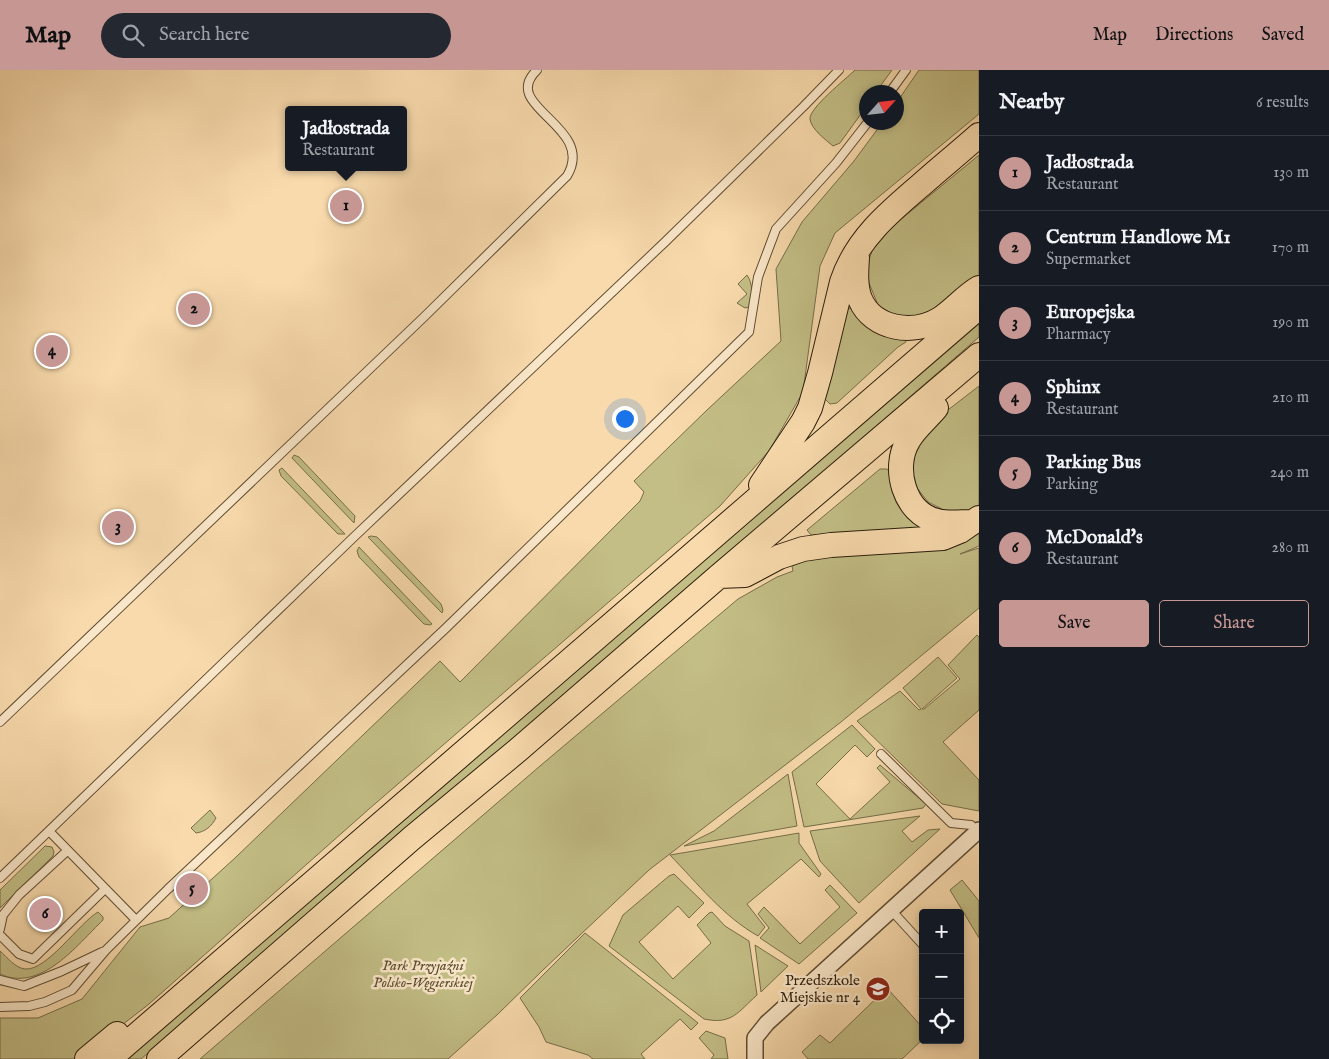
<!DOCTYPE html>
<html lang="en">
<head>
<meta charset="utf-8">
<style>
  body { margin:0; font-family:"IM FELL English",serif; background:#242831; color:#f1f3f6 }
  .controls { position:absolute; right:15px; bottom:15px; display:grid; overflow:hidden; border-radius:5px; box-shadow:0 2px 8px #0003 }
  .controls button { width:45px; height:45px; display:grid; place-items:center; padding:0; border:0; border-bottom:1px solid #363941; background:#171b24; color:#f1f3f6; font:25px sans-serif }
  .compass { position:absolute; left:859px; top:15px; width:45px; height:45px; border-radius:50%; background:#171b24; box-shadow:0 2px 8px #0003; rotate:63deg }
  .you { position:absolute; left:624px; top:348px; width:18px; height:18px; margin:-12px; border:4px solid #fff; border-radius:50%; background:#1a73e8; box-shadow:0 0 0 8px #1a73e833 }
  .badge { display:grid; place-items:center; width:32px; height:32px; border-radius:50%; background:#c59692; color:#111; font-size:16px; font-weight:700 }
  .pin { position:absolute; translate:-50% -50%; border:2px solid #fff; box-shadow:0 1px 5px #0006 }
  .popup { position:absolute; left:285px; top:36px; width:122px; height:65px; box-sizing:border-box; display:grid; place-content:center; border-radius:5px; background:#171b24; filter:drop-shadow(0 1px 4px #0005); font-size:16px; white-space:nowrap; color:#9ea1a6 }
  .popup b { font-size:19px; color:#f1f3f6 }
  .popup::after { content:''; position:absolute; left:50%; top:100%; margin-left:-10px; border:10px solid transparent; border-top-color:#171b24 }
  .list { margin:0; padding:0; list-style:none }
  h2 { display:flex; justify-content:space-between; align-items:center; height:65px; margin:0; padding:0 20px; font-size:21px }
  h2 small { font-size:16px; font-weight:400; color:#9ea1a6 }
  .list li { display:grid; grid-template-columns:32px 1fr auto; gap:15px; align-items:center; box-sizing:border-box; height:75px; padding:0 20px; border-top:1px solid #363941 }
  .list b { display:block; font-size:19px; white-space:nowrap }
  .list p { margin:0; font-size:16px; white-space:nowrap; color:#9ea1a6 }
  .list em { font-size:16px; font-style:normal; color:#9ea1a6 }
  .actions { display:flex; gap:10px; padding:15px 20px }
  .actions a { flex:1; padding:11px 0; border:1px solid #c59692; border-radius:5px; text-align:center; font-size:18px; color:#c59692 }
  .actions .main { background:#c59692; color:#111 }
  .icon { flex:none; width:28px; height:28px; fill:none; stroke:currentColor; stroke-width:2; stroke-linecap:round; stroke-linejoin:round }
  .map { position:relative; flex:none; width:979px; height:989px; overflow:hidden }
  header { display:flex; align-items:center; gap:30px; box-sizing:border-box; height:70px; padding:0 25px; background:#c59692; color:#111 }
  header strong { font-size:24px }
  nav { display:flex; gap:28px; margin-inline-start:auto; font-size:18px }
  .search { width:350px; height:45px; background:#242831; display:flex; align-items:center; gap:12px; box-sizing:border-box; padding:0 18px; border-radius:28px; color:#9ea1a6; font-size:19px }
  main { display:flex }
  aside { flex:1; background:#171b24 }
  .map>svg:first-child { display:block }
  .green { fill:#c3be86; stroke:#776d48 }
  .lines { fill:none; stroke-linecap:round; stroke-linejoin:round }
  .service-casing { stroke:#5e4c32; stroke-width:10 }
  .minor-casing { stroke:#5e4c32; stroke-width:18 }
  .primary-casing { stroke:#2b1c0a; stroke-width:26 }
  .service { stroke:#fae7c9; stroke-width:8 }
  .minor { stroke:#fae7c9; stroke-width:15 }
  .primary { stroke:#f8daac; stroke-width:24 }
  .labels { text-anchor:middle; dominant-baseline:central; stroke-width:5; stroke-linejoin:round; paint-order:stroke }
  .park-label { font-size:15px; font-style:italic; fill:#594d2f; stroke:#fae7c9 }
  .poi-label { font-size:15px; fill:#2b1c0a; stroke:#fae7c9; text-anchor:end }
</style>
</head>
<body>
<header>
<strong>Map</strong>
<div class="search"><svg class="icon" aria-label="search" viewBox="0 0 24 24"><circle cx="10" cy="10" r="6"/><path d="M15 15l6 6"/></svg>Search here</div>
<nav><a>Map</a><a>Directions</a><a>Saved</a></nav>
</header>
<main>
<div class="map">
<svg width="979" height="989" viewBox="0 0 979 989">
  <rect width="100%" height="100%" fill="#f8daac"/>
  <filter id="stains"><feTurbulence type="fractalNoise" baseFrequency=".004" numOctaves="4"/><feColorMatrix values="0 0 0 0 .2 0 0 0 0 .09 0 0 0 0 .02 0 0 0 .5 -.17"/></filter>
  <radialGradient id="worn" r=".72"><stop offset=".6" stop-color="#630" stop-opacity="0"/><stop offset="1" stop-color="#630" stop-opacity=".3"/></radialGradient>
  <path class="green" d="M855,0H892L876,22H866V37L840,73L833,76C826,70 811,59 810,49C809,38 846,9 855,0Z
    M919,0H979V44L835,163L820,196L803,322L769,381L720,436L369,739L149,934L78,989H0V948H38L82,929L140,857L169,848L235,788L440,591L460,612L640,431L644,422L634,411L707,340L781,271L776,199L802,152L854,91L882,53L896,52L897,32Z
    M979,85V207L944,236L915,247L894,245L878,235L869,213L867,196L873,178L883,164Z
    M747,205C753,213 753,228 749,237L745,238L737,233L747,224L738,214Z
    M850,238L864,249L905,268L906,272L898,277L837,333L830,334L824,328L844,241Z
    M979,253V267L541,646L141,989H125Z
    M979,316V435L969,441H946L928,432L914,414L911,391L919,371L944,343Z
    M294,385L299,387L355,446L354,453L292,388Z
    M282,398L345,464H338L281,406L279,400Z
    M880,399H887L893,406L921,455L915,465L838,463L811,465L807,460Z
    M979,460V476L960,484L979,478V538L841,652L649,800L543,900L498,944L448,989H200L540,696L738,529L777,507L793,501L792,496L820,484Z
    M371,466L377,467L441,534L443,540L442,543L368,467Z
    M359,477L432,554L430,555L424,554L359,487L357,481Z
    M977,565L979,567V640L943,672L979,710V741L942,734L857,651L900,621L919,640L921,639L903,618L938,587L957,608L922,639H924L960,609L948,595Z
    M852,655L875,679L867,687L855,675L816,714L850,749L890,712L877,698L880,695L926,734L923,738L804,757L792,702Z
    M788,704L797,756L684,776L714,761Z
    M210,740L216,748C212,756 205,762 196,763L191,758Z
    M920,746L902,761L912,772L928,760L940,759L859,833L820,791L810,761Z
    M799,763V773L821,804L819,807L801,789L747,834L765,857L758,866C724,847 697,813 670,785Z
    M45,776L52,777L54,782L53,786L0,838V820Z
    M674,804L704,833L689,848L678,836L639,872L673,909L711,873L697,855L709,843L712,842L725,856L749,871L757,925C738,942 732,955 704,949L609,876L623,845L669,806Z
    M962,810L979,831V868L950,820Z
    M830,815L857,843L799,894L760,868L769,858L758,844L764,837L800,874L840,837L825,820Z
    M98,842L103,847V850C77,875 41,923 0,904V881C7,887 15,898 25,899C47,901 79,853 98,842Z
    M585,863L599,874L698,953L691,960L680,949L641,984L645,989H593L588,985L546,972L539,957L520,928Z
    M755,875L788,896L761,922Z
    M887,918L923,958V969L902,989H808L802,982L820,965L830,973Z
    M706,961L725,968L728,989H711L714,985L699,968Z"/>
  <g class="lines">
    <defs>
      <path id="service" d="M890,22L906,0
        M0,652L424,247L567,106C597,56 498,37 537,0
        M881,684L951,753L971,755L978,761
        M49,761L136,850
        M0,808L356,465L665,172L803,37L839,0
        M892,841L923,875
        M0,859L3,845L19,825L67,781
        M0,865L19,884L33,889L105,819
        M0,910L24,916L62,901L102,882
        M0,937L29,936L45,932L72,920L106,880L168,819L446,558L749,262L758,207L776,159L836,93L868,52"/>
      <path id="minor" d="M755,989V968L767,953L979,760"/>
      <path id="primary" d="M857,188C856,202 855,216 860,229C873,260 914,265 940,249C954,240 965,226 979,218
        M936,338C927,349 914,359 908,371C892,398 904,443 937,451C948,454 961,452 972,452
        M761,415L803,352L810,338L820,303L842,212C856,170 888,143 921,115C940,98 960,82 979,65
        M719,506L745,505L779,487L803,479L831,475L943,468L960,461L979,448
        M87,989L117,964
        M109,989L979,237
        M159,989L412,768L518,680L719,506L979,285"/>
    </defs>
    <use href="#service" class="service-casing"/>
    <use href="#minor" class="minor-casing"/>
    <use href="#primary" class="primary-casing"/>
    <use href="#service" class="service"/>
    <use href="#minor" class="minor"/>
    <use href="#primary" class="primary"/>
  </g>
  <defs>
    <symbol id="school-disc" viewBox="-11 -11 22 22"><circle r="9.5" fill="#8f2418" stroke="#fae7c9"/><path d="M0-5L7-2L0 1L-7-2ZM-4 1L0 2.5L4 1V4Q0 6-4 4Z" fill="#fff"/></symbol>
  </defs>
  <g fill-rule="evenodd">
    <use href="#school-disc" x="864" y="905" width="28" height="28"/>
  </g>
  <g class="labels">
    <g class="park-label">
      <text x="423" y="895">Park Przyjaźni<tspan x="423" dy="17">Polsko–Węgierskiej</tspan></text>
    </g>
    <g class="poi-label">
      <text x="860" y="910">Przedszkole<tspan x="860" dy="17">Miejskie nr 4</tspan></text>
    </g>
  </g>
  <rect width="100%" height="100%" filter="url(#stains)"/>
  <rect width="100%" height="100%" fill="url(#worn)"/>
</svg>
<div class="controls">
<button>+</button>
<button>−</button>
<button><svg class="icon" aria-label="locate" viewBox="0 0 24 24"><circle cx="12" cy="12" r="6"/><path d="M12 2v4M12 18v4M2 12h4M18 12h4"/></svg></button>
</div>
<svg class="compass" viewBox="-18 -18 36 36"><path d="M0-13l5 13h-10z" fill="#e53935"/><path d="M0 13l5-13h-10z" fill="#9ea1a6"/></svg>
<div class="you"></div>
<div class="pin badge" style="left:346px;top:136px">1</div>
<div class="popup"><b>Jadłostrada</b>Restaurant</div>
<div class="pin badge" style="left:194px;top:239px">2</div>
<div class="pin badge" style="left:118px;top:457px">3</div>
<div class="pin badge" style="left:52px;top:281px">4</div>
<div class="pin badge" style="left:192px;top:819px">5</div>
<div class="pin badge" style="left:45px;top:844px">6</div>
</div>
<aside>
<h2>Nearby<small>6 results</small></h2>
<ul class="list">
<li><span class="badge">1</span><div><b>Jadłostrada</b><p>Restaurant</p></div><em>130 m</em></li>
<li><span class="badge">2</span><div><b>Centrum Handlowe M1</b><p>Supermarket</p></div><em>170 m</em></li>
<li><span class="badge">3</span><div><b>Europejska</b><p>Pharmacy</p></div><em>190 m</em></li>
<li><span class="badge">4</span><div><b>Sphinx</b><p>Restaurant</p></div><em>210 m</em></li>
<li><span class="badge">5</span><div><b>Parking Bus</b><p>Parking</p></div><em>240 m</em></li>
<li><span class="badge">6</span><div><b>McDonald's</b><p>Restaurant</p></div><em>280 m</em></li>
</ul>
<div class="actions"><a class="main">Save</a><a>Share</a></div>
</aside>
</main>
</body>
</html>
